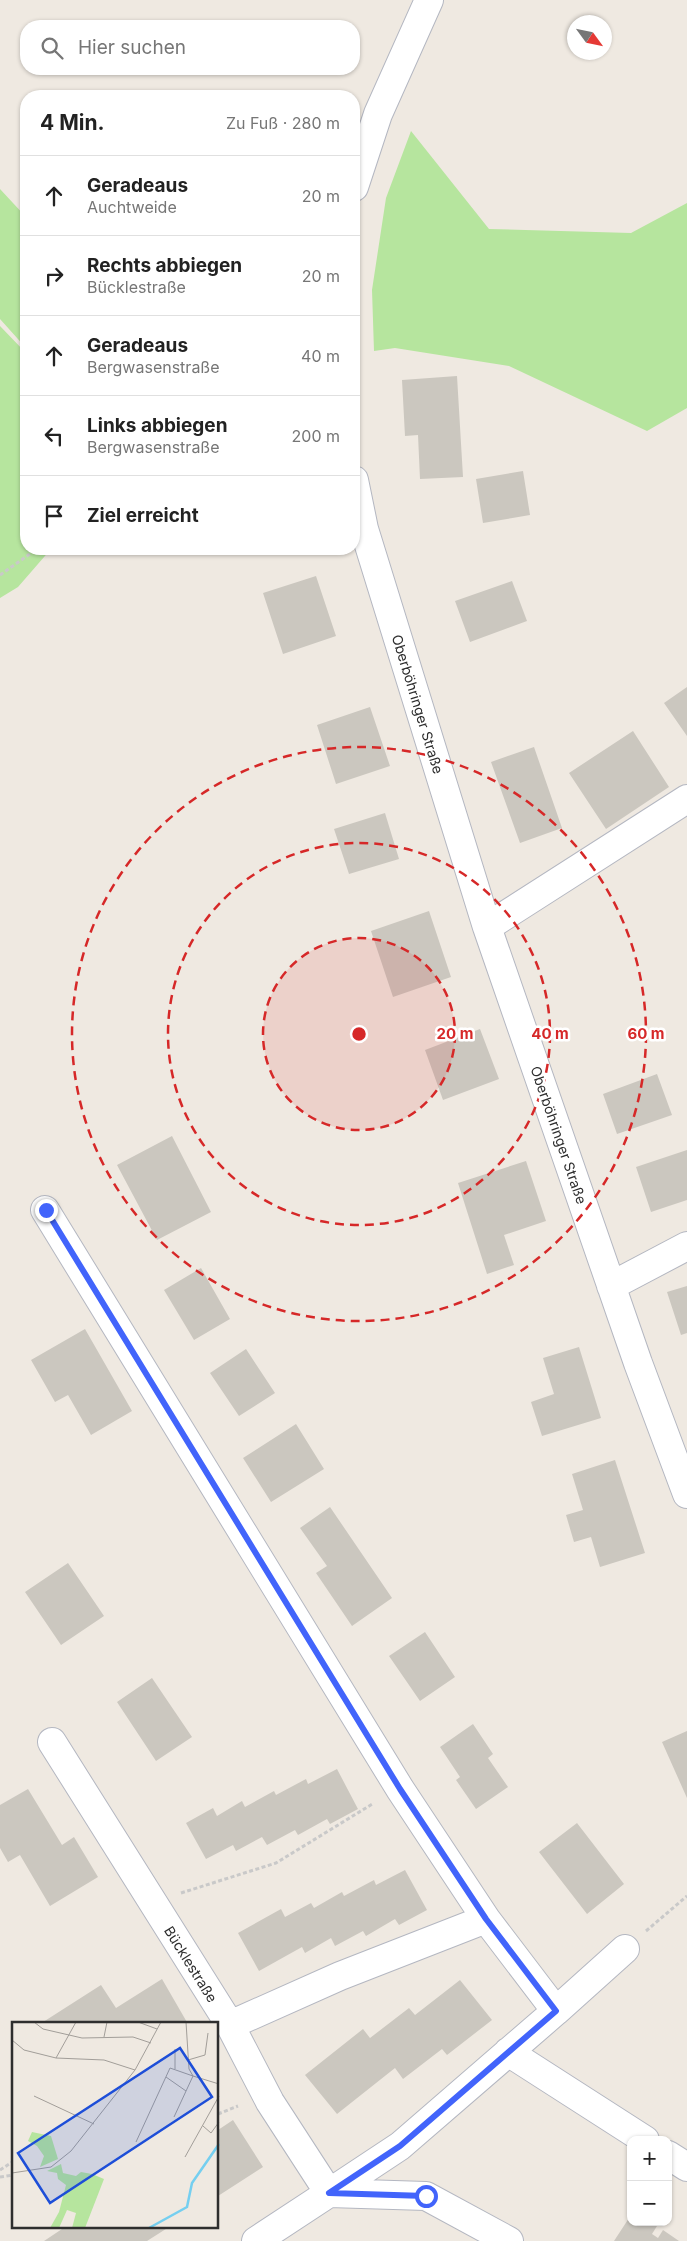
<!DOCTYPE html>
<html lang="de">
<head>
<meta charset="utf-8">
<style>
  body { margin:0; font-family:Inter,sans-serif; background:#f6f6f6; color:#222 }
  .controls { position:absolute; right:15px; bottom:15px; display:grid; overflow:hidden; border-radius:10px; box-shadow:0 1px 4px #0004 }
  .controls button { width:45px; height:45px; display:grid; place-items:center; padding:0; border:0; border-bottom:1px solid #e0e0e0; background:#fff; color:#222; font:25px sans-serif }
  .compass { position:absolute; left:567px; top:15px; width:45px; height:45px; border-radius:50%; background:#fff; box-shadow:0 1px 4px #0004; rotate:123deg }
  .stop { position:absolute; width:15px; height:15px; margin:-11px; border:4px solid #4264fb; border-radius:50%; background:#fff }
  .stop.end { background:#4264fb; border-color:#fff; box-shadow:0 1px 5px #0008 }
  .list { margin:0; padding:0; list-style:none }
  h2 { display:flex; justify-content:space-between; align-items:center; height:65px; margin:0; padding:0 20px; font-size:21px }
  h2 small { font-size:16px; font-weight:400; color:#767676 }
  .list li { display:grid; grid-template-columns:32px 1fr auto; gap:15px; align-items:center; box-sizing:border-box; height:80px; padding:0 20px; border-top:1px solid #e0e0e0 }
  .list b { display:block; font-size:19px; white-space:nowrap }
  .list p { margin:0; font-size:16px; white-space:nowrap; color:#767676 }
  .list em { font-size:16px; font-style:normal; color:#767676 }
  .icon { flex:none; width:28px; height:28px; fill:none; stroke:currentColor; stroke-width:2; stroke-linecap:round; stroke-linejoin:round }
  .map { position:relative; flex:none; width:687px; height:2241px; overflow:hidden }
  .search { position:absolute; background:#fff; box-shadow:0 1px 4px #0004; left:20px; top:20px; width:340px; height:55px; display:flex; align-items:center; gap:12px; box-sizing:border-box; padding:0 18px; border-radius:20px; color:#767676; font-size:19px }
  .panel { position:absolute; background:#fff; box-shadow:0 1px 4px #0004; left:20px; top:90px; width:340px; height:465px; border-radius:20px }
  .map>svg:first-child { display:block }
  .green { fill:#b6e59e }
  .building { fill:#cbc7bf }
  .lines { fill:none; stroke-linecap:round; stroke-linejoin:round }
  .minor-casing { stroke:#b4b7c1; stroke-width:30 }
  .path { stroke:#c9c9c9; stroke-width:3; stroke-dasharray:4 2.5; stroke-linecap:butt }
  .minor { stroke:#fff; stroke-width:28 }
  .route { stroke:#4264fb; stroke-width:6 }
  .ring { fill:none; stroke:#d62828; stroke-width:2.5; stroke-dasharray:9 6 }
  .labels { text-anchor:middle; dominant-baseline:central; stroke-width:5; stroke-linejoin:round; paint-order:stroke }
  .street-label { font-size:14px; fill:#2e2e2e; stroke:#fff }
  .inset-river { fill:none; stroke:#75cff0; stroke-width:2.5 }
  .inset-road { fill:none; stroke:#a29e99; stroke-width:1 }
  .view { fill:#1d4ed8; fill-opacity:0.15; stroke:#1d4ed8; stroke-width:2.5 }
  .inset-edge { fill:none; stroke:#2e2e2e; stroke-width:2.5 }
  .centre { fill:#d62828; stroke:#fff; stroke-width:2.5 }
  .ring-label { font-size:15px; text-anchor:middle; font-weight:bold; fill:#d62828; stroke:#fff; stroke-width:5; stroke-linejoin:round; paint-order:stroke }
</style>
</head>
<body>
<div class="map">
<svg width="687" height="2241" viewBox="0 0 687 2241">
  <rect width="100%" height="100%" fill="#efe9e1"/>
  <path class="green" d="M411,131L489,229L631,233L687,203V408L647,431L509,366L395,348L374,351L372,290L386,198Z
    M0,189L26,217V348L0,319Z
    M0,326L26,353V549H51L18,587L0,598Z"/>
  <path class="building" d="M457,376L463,477L420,479L418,435L405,436L402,380Z
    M523,471L530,515L483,523L476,479Z
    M316,576L336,636L283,654L263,593Z
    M512,581L527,621L470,642L455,601Z
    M687,687V736L664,703Z
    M370,707L390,766L336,784L317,725Z
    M633,731L669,787L606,829L569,773Z
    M534,747L562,828L520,843L491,762Z
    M385,813L399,859L349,874L334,829Z
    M429,911L451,977L393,997L371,931Z
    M480,1029L499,1079L443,1100L425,1050Z
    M657,1074L672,1115L617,1134L603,1094Z
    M172,1136L211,1212L157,1240L117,1165Z
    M687,1150V1200L651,1212L636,1167Z
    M526,1161L546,1221L504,1235L514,1265L487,1274L458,1183Z
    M201,1268L230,1319L194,1340L164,1290Z
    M687,1286V1333L681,1335L667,1292Z
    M85,1329L132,1411L91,1435L68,1395L55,1402L31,1360Z
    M579,1347L601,1418L542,1436L531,1402L554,1394L543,1358Z
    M246,1349L275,1393L239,1416L210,1373Z
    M296,1424L324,1469L271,1502L243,1458Z
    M615,1460L645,1553L600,1567L591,1537L574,1542L566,1515L583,1510L572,1474Z
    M330,1507L392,1598L352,1626L316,1573L327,1566L300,1528Z
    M68,1563L104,1616L61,1645L25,1592Z
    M425,1632L455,1677L420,1701L389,1656Z
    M152,1678L192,1737L156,1761L117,1702Z
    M473,1724L493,1754L488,1758L508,1787L476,1809L456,1780L460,1777L440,1747Z
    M687,1731V1798L662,1742Z
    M337,1769L358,1809L330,1824L327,1819L298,1835L295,1830L267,1845L262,1837L236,1851L233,1845L206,1859L186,1823L213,1808L217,1816L242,1801L245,1807L274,1791L276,1795L306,1779L308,1784Z
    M28,1789L62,1845L74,1837L98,1877L50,1906L20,1855L8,1862L0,1848V1805Z
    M577,1823L624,1884L587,1914L539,1852Z
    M405,1870L427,1910L399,1925L395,1919L366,1936L363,1931L335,1946L331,1938L305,1953L302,1947L259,1971L238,1933L281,1909L285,1917L311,1903L314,1908L342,1892L344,1896L374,1880L376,1885Z
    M162,1979L188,2024H40L101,1985L116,2008Z
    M460,1980L492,2020L447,2055L442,2049L403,2079L395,2068L337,2114L305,2075L363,2029L370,2038L409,2008L415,2015Z
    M233,2120L263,2167L218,2196V2130Z
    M631,2215V2222H651L657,2226L652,2234L658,2238L663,2230L679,2241H614Z
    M65,2227H169L147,2241H44Z"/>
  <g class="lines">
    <defs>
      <path id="minor" d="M354,187L378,114L429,0
        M354,480L364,529L487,927L638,1363L687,1494
        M487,927L687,799
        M45,1210L400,1789L486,1919L556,2011L400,2146L329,2193L270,2102L230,2025L52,1742
        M611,1286L687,1246
        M556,2011L625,1949
        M230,2025L340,1976L486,1919
        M508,2052L645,2140
        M668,2155L687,2167
        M256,2241L329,2193L426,2196L509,2241"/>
    </defs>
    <use href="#minor" class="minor-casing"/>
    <path class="path" d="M0,575L37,549
      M181,1893L276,1863L374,1803
      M646,1931L687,1896
      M218,2114L238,2106
      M0,2170L14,2161
      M0,2177L14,2175"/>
    <use href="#minor" class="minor"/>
  </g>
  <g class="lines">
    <path class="route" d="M46,1210L400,1789L486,1919L556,2011L400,2146L329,2193L426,2196"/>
  </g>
  <circle cx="359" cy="1034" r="96" fill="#d62828" fill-opacity=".12"/>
  <g class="ring">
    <circle cx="359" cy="1034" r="96"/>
    <circle cx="359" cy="1034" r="191"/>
    <circle cx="359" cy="1034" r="287"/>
  </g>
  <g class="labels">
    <g class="street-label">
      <text transform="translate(418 704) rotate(73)">Oberböhringer Straße</text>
      <text transform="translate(559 1135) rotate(71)">Oberböhringer Straße</text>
      <text transform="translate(191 1964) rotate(58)">Bücklestraße</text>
    </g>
  </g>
  <g transform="translate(12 2022)">
    <rect width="206" height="206" fill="#efe9e1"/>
    <path d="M20,110L39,114L46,137L28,145L32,134L25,124L16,119ZM49,142L51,151L64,154L69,150L80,152L92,157L73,206H60L64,191L55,188L47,206H38L47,190L54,163L46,157L45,151L35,149Z" fill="#b6e59e"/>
    <path class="inset-river" d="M137,206L175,185L180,161L207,122"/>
    <path class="inset-road" d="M22,0L31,7L70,16L121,15L139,21M126,0L145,7M174,0L177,47L181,54L207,62M92,15L95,0M0,18L12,28L44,36L92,38L123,48M163,27V47M44,36L64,0M176,38L193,33L196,11M154,55L174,69M22,74L82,102M191,104L199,111L207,100M124,120L158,46L181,54L162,95M173,135L207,74M0,151L39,145L59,129L123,48L149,0"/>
    <path class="view" d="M168,26L200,75L38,181L6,131Z"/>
    <rect width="206" height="206" class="inset-edge"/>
  </g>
  <circle cx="359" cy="1034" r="8" class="centre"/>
  <g class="ring-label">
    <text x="455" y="1039">20 m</text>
    <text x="550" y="1039">40 m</text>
    <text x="646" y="1039">60 m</text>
  </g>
</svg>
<div class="controls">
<button>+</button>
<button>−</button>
</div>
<svg class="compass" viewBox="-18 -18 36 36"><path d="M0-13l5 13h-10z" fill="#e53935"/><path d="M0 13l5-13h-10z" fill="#767676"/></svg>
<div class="stop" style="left:426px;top:2196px"></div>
<div class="stop end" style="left:46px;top:1210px"></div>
<div class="search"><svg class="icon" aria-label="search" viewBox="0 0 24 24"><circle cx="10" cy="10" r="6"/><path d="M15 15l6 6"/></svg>Hier suchen</div>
<section class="panel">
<h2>4 Min.<small>Zu Fuß · 280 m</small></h2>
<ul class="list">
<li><svg class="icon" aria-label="ahead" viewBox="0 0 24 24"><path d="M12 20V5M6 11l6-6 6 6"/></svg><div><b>Geradeaus</b><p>Auchtweide</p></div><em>20 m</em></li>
<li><svg class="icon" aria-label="right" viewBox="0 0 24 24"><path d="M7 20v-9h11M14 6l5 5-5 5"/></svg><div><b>Rechts abbiegen</b><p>Bücklestraße</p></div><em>20 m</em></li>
<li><svg class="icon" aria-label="ahead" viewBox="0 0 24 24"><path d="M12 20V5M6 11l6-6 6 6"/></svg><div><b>Geradeaus</b><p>Bergwasenstraße</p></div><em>40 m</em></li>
<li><svg class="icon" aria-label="left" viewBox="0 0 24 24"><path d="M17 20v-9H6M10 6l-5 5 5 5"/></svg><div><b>Links abbiegen</b><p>Bergwasenstraße</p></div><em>200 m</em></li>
<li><svg class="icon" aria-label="arrive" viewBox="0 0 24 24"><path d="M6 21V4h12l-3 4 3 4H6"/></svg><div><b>Ziel erreicht</b></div></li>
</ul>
</section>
</div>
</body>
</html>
